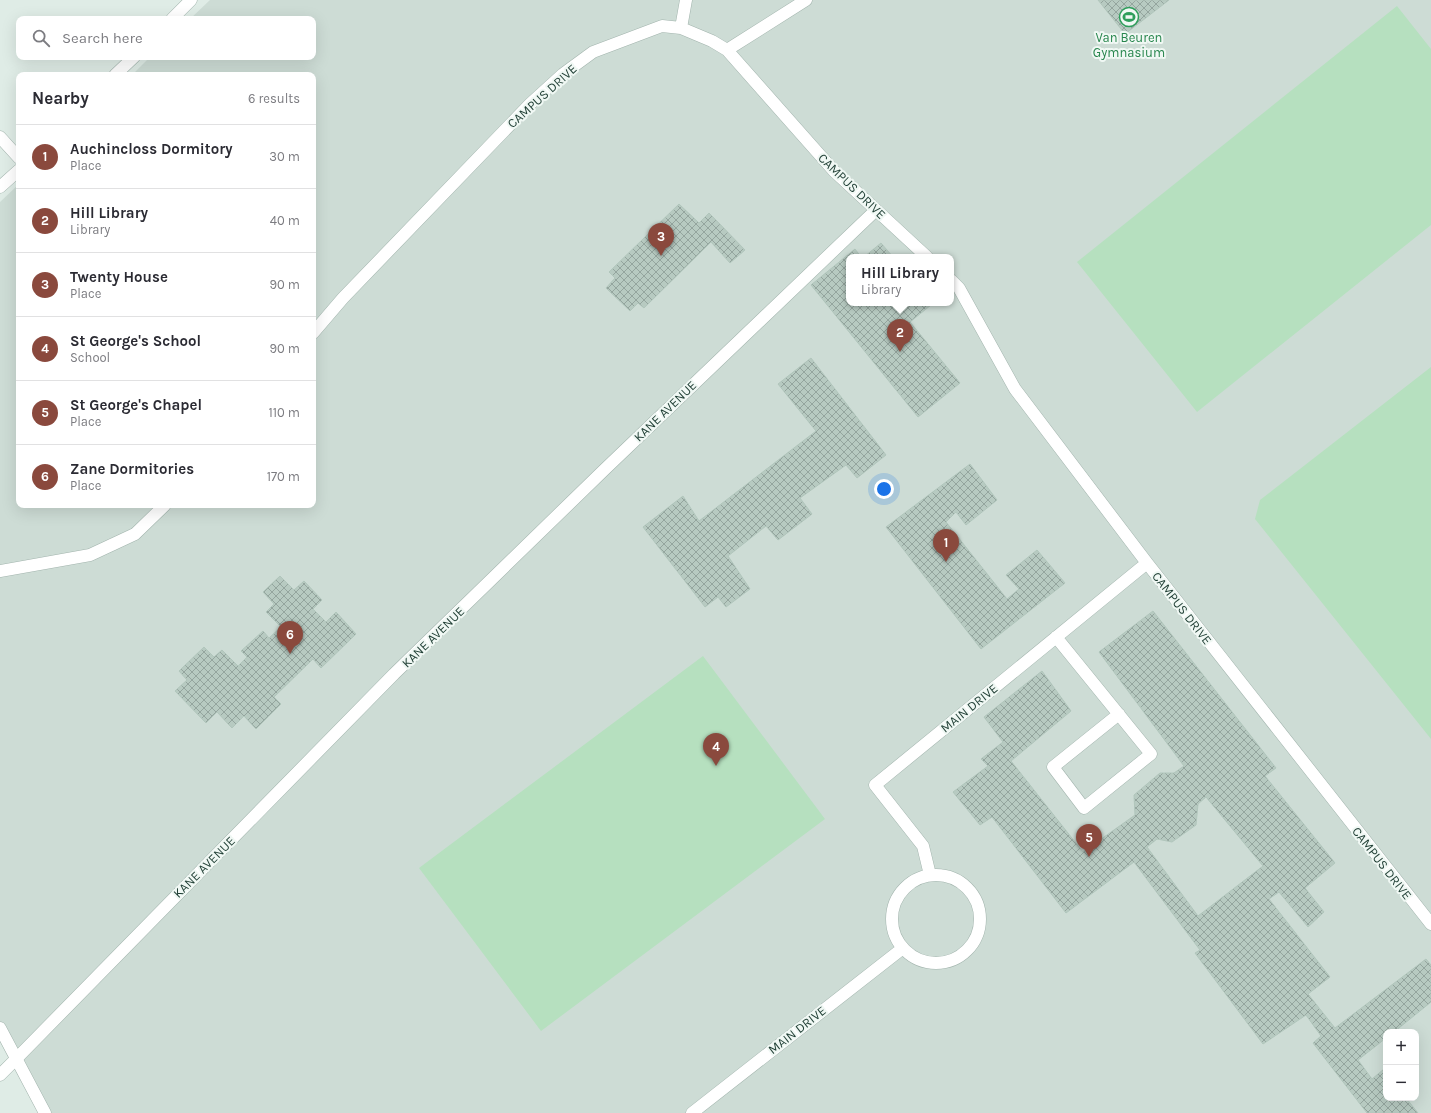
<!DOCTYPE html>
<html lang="en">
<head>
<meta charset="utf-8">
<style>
  body { margin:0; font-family:Karla,sans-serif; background:#f2f2f3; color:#2b2b33 }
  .controls { position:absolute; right:12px; bottom:12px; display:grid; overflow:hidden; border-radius:8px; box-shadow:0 4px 16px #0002 }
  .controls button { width:36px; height:36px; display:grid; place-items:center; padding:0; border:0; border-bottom:1px solid #e1e1e2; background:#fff; color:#2b2b33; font:20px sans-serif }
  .you { position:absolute; left:884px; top:489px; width:14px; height:14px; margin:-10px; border:3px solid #fff; border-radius:50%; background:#1a73e8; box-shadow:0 0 0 6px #1a73e833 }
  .badge { display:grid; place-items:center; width:26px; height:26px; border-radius:50%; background:#8a493d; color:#fff; font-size:13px; font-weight:700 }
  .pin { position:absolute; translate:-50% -33px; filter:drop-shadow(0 1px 2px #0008) }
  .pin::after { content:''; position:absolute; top:21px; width:14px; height:12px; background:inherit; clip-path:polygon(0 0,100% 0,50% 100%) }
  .popup { position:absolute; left:846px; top:254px; width:108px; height:52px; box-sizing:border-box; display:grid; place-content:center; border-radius:8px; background:#fff; filter:drop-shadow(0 1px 3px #0005); font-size:13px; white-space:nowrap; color:#7c7c81 }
  .popup b { font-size:15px; color:#2b2b33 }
  .popup::after { content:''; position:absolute; left:50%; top:100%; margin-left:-8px; border:8px solid transparent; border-top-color:#fff }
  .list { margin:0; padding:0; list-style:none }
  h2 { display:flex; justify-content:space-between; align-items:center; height:52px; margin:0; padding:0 16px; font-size:17px }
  h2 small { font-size:13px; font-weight:400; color:#7c7c81 }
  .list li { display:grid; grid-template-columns:26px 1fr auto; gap:12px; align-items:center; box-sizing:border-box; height:64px; padding:0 16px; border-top:1px solid #e1e1e2 }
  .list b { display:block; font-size:15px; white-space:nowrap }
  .list p { margin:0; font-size:13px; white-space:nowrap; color:#7c7c81 }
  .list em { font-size:13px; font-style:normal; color:#7c7c81 }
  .icon { flex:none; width:22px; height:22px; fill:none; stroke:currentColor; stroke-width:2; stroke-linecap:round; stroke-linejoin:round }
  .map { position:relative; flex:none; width:1431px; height:1113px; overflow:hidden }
  .search { position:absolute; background:#fff; box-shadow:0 4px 16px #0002; left:16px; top:16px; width:300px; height:44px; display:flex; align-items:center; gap:10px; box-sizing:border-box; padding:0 14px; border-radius:8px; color:#7c7c81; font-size:15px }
  .panel { position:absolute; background:#fff; box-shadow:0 4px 16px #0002; left:16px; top:72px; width:300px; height:436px; border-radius:8px }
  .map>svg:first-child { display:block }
  .built { fill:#cddcd5; fill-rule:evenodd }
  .pitch { fill:#b6e0bf }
  .building { fill:url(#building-cross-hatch); stroke:#b1c6bc; fill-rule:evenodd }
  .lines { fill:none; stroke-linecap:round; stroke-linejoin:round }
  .service-casing { stroke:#a2b4ad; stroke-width:13 }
  .minor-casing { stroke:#a2b4ad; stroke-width:13 }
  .tertiary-casing { stroke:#a2b4ad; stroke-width:13 }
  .service { stroke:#fff; stroke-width:12 }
  .minor { stroke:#fff; stroke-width:12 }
  .tertiary { stroke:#fff; stroke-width:12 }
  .labels { text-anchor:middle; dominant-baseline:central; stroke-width:4; stroke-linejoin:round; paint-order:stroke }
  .leisure-label { font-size:13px; fill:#27864d; stroke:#f0f8f4 }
  .street-label { font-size:13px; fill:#1f3e34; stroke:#f0f8f4 }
</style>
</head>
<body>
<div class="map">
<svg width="1431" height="1113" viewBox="0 0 1431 1113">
  <defs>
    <pattern id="building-cross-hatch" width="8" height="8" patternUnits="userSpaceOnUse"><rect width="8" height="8" fill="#b7cac1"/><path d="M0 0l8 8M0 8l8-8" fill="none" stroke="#94a59e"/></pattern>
  </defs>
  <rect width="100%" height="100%" fill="#dfece6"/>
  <path class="built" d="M210,0H1431V1113H45L0,1028V202L19,184V505H313V75H132L150,57H313V19H190ZM849,257H951V303H849ZM1386,1032H1416V1098H1386Z"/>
  <path class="pitch" d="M1397,6L1431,49V225L1197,412L1077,262Z
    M1431,367V739L1255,519L1260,500Z
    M703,656L825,819L541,1031L419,868Z"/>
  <path class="building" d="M1098,0H1169L1125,34Z
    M679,204L699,223L709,213L745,250L730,263L711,242L644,308L638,303L630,311L606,288L615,278L609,272Z
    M881,243L893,257H864Z
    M855,249L861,257H849V303H930L931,305L910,322L960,383L918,417L811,285Z
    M811,358L886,455L857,478L846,465L800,498L812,514L778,540L766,526L728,556L750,589L726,607L718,597L705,607L643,527L683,496L699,521L816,431L778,384Z
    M970,464L997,500L966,525L956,512L946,522L1007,599L1019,589L1006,575L1037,550L1065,583L981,649L886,527Z
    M280,576L294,590L304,581L322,600L313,609L326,622L336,612L356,634L321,668L313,659L274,697L281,704L256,729L244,716L232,728L217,712L206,723L175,691L187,680L179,671L204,647L214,657L222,650L238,666L247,657L241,651L263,631L269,638L281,627L266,612L274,604L263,592Z
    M1153,611L1276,768L1265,776L1335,863L1305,888L1324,912L1308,927L1279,892L1269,899L1330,977L1308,994L1335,1028L1426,959L1431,965V1002L1394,1032H1386V1038L1358,1060L1372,1079L1384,1069L1386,1073V1098H1406L1418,1113H1367L1313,1043L1321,1036L1306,1015L1263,1044L1195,953L1200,950L1134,862L1066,913L992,817L980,825L953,792L988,766L981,759L1003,742L984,717L1042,671L1071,711L1011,761L1083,852L1135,815L1134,795L1160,773H1174L1184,766L1099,652ZM1206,797L1263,866L1198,916L1147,847L1157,839L1172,842L1196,825L1198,804Z"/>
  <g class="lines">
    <defs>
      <path id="service" d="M681,28L686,0
        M727,50L806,0
        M951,280L959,288L1015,389L1147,563L1431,924
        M313,333L343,298L530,104L563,74L593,52L662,26L681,28L712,41L727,50L834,171L927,257
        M0,571L90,555L135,534L165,505
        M1056,637L1151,754L1084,808L1053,767L1119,714
        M892 919a44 44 0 1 1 88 0a44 44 0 1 1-88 0Z
        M930,875L923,846L875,785L1147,563
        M16,1059L394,674L604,470L876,210
        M692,1113L903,948"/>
      <path id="minor" d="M0,137L19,158
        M0,1075L16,1059"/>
      <path id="tertiary" d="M172,19L191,0
        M115,75L134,57
        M0,187L19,170
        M0,1028L45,1113"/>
    </defs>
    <use href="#service" class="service-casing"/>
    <use href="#minor" class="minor-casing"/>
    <use href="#tertiary" class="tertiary-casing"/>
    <use href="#service" class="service"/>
    <use href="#minor" class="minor"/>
    <use href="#tertiary" class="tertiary"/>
  </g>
  <defs>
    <symbol id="stadium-ring" viewBox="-11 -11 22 22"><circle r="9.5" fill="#f0f8f4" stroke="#2e9e5b" stroke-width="1.5"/><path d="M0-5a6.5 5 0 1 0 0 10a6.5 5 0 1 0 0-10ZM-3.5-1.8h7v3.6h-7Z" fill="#2e9e5b"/></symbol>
  </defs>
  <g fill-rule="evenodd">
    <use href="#stadium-ring" x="1118" y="6" width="22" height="22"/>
  </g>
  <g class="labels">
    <g class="leisure-label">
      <text x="1129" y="37">Van Beuren<tspan x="1129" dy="15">Gymnasium</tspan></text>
    </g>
    <g class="street-label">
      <text transform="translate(542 96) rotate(-42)">CAMPUS DRIVE</text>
      <text transform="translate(852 186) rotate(44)">CAMPUS DRIVE</text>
      <text transform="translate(665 411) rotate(-44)">KANE AVENUE</text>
      <text transform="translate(1182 608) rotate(52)">CAMPUS DRIVE</text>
      <text transform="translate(433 637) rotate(-44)">KANE AVENUE</text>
      <text transform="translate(969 708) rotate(-39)">MAIN DRIVE</text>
      <text transform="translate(1382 863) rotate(52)">CAMPUS DRIVE</text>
      <text transform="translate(204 867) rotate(-45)">KANE AVENUE</text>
      <text transform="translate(797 1030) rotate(-38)">MAIN DRIVE</text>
    </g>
  </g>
</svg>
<div class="controls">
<button>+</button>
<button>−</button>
</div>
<div class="you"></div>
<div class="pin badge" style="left:946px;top:562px">1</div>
<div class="pin badge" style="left:900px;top:352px">2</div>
<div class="popup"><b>Hill Library</b>Library</div>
<div class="pin badge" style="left:661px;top:256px">3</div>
<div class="pin badge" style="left:716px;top:766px">4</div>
<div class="pin badge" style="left:1089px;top:857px">5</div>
<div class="pin badge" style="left:290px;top:654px">6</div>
<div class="search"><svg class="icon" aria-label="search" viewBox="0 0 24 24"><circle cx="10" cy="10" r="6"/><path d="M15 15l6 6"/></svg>Search here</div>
<section class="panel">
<h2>Nearby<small>6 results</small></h2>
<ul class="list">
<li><span class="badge">1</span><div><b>Auchincloss Dormitory</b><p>Place</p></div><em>30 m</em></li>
<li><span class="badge">2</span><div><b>Hill Library</b><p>Library</p></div><em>40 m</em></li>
<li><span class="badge">3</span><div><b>Twenty House</b><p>Place</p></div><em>90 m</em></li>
<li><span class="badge">4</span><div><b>St George's School</b><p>School</p></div><em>90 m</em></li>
<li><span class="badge">5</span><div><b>St George's Chapel</b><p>Place</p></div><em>110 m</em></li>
<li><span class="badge">6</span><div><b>Zane Dormitories</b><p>Place</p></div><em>170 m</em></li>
</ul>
</section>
</div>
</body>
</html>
